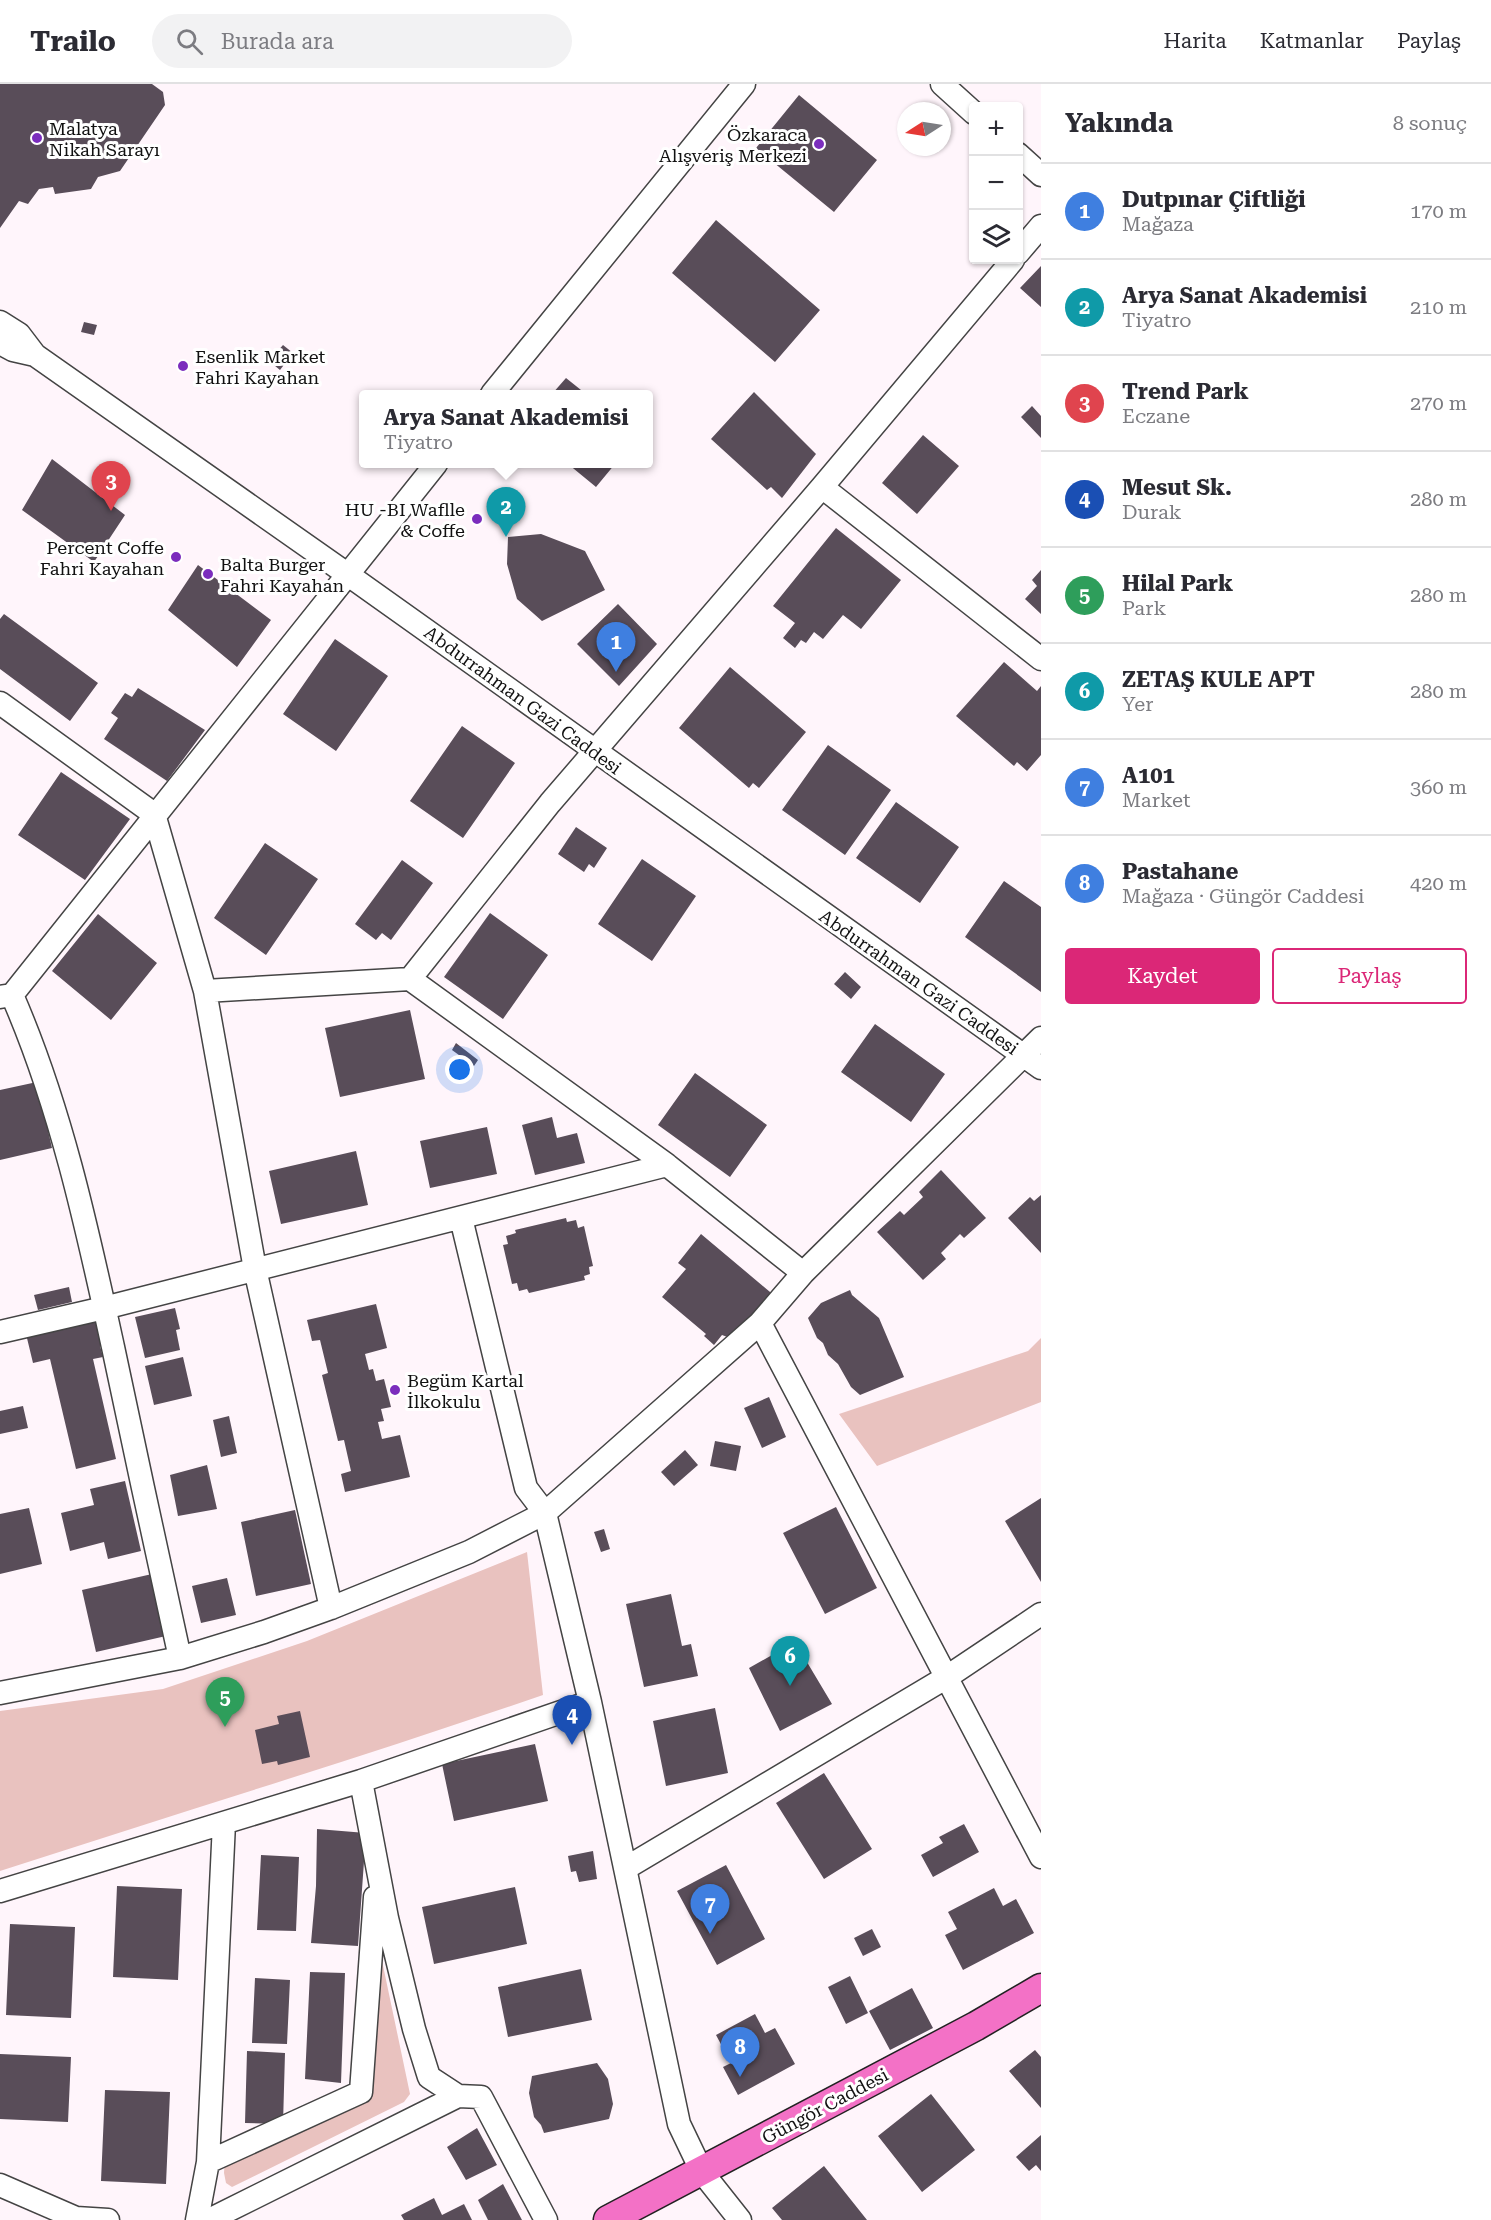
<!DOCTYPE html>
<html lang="tr">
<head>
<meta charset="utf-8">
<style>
  body { margin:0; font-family:"Roboto Serif",serif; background:#f2f2f3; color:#2b2b33 }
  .controls { position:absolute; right:18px; top:18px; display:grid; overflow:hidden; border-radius:6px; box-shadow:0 2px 4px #0004 }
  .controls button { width:54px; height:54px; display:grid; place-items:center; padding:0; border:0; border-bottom:2px solid #e1e1e2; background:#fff; color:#2b2b33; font:30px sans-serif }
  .compass { position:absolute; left:897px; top:18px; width:54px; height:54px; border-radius:50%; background:#fff; box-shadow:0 2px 4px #0004; rotate:258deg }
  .you { position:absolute; left:460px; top:986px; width:21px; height:21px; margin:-15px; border:4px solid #fff; border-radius:50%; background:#1a73e8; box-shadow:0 0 0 9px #1a73e833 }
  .badge { display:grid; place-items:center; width:39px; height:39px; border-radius:50%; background:#db2777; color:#fff; font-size:20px; font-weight:700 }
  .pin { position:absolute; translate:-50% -50px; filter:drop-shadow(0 2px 3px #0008) }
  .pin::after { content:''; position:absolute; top:32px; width:21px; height:18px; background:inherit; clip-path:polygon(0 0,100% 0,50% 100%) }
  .popup { position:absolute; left:359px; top:306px; width:294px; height:78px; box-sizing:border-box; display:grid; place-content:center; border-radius:6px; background:#fff; filter:drop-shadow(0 2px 4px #0005); font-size:20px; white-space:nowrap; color:#7c7c81 }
  .popup b { font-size:22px; color:#2b2b33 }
  .popup::after { content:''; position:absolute; left:50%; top:100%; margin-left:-12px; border:12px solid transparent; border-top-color:#fff }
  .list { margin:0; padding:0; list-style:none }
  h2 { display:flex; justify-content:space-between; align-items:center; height:78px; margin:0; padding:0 24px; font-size:26px }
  h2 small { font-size:20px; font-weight:400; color:#7c7c81 }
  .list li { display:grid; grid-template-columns:39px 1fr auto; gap:18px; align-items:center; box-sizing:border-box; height:96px; padding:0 24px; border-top:2px solid #e1e1e2 }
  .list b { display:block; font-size:22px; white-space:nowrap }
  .list p { margin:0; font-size:20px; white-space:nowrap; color:#7c7c81 }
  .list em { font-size:20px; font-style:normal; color:#7c7c81 }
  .actions { display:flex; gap:12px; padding:18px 24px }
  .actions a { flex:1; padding:14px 0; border:2px solid #db2777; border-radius:6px; text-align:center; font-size:21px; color:#db2777 }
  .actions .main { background:#db2777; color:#fff }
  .icon { flex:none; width:33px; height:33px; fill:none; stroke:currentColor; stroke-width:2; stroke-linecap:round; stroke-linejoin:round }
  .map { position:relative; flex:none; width:1041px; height:2136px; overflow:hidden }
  header { display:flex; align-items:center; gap:36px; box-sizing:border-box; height:84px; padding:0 30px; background:#fff; border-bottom:2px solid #e1e1e2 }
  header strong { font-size:28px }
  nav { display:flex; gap:33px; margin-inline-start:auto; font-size:21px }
  .search { width:420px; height:54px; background:#f2f2f3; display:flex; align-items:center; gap:15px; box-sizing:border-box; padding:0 21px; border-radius:33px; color:#7c7c81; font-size:22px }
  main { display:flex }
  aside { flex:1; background:#fff }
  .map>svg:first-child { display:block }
  .green { fill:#e9c2bf }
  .building { fill:#594d59 }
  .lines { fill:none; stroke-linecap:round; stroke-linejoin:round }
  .minor-casing { stroke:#444; stroke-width:25 }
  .major-casing { stroke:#222; stroke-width:31 }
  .minor { stroke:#fff; stroke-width:22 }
  .major { stroke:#f371c6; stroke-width:28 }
  .poi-dot { fill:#7b2dbd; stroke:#fff; stroke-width:2 }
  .labels { text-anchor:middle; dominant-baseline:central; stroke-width:6; stroke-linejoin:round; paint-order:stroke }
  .poi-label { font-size:18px; fill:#111; stroke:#fff; text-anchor:start }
  .street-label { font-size:18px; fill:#111; stroke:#fff }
</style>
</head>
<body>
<header>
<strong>Trailo</strong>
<div class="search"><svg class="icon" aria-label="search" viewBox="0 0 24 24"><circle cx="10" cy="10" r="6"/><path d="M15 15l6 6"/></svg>Burada ara</div>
<nav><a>Harita</a><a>Katmanlar</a><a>Paylaş</a></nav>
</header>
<main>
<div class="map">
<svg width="1041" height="2136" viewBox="0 0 1041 2136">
  <rect width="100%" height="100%" fill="#fff5fb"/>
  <path class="green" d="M1041,1254V1318L877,1382L839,1330L1028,1267Z
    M527,1468L543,1611C363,1673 181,1728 0,1787V1627L163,1605L307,1557Z
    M381,1872L410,2010L404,2018L232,2103L226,2099L224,2089L225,2073L362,2000Z"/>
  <path class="building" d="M0,0H152L163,8L165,21L120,87L98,93L91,105L55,110L53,103L39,105L28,120L19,117L0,144Z
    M799,11L877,76L834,128L756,64Z
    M716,136L820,226L775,278L672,189Z
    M1041,182V223L1020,204Z
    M84,238L97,241L94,251L81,248Z
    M283,261L293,269L280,286L269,277Z
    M566,294L586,310H552Z
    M754,308L816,370L782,414L771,403L767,406L711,355Z
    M1032,322L1041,332V354L1021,333Z
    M923,351L959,382L917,430L882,399Z
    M52,375L125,431L94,478L22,426Z
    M568,380H615L596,403Z
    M836,444L901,496L861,545L843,531L823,555L814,548L806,559L801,556L795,564L783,554L795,539L773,522Z
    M541,450L585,467L605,506L542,537L517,515L507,480L508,453Z
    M198,481L271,536L237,583L168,526Z
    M1041,486V530L1025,515L1037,502L1032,496Z
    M618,520L657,560L619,602L577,560Z
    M4,530L98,599L70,637L0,585V535Z
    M335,555L388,592L336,667L283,630Z
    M1004,578L1037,607L1041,602V671L1027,687L1017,678L1014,682L956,632Z
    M730,583L806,648L759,704L753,699L749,704L679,644Z
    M138,604L205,646L167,697L104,655L118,634L111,629L125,609L132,613Z
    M462,642L515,679L463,754L410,717Z
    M828,661L891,706L845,771L782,726Z
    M61,688L130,735L85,796L18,751Z
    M896,718L959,763L920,819L856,774Z
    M576,743L607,764L594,784L589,780L584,788L558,770Z
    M265,759L318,795L266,871L214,834Z
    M642,775L696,812L652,877L598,840Z
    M402,776L433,799L391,856L382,849L376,856L355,840Z
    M1004,797L1041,823V908L965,853Z
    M490,829L548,871L503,935L444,893Z
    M98,830L157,879L111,936L52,887Z
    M845,888L861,903L851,915L834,900Z
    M410,926L425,995L340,1013L325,944Z
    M875,940L945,990L911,1038L841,988Z
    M456,959L478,976L474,982L452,966Z
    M695,989L767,1041L730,1093L658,1041Z
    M37,998L52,1064L0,1076V1006Z
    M552,1033L557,1054L577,1049L585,1079L535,1091L522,1041Z
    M487,1043L497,1090L430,1104L420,1057Z
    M356,1067L368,1121L281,1140L269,1087Z
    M941,1086L986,1134L964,1154L960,1150L941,1169L946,1175L923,1196L877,1148L900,1127L904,1131L923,1113L919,1108Z
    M1041,1111V1169L1008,1134L1030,1113L1034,1117Z
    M566,1134L567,1138L576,1136L578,1144L584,1142L593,1182L589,1183L590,1190L584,1192L585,1196L529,1209L527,1205L519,1207L517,1199L512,1200L503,1161L508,1160L506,1152L516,1149L515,1146Z
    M701,1150L776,1213L730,1254L722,1251L714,1261L704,1252L706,1250L662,1213L686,1185L678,1179Z
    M69,1203L72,1218L38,1226L34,1211Z
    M850,1206L852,1211L879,1234L904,1293L860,1311L851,1303L838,1280L828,1271L823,1259L817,1254L808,1234L821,1219Z
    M376,1220L387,1264L365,1270L369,1286L373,1285L376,1297L384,1295L391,1323L381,1325L384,1337L378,1338L382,1355L400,1351L410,1393L345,1408L341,1390L351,1387L344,1356L338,1357L322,1291L328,1289L320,1256L312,1257L307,1236Z
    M175,1224L180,1245L176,1246L180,1266L145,1274L135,1233Z
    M98,1234L104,1261L100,1262L103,1273L93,1275L116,1375L76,1385L50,1275L33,1279L26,1250Z
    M183,1273L192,1312L154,1321L145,1282Z
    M769,1313L786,1353L762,1364L744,1324Z
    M23,1322L28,1344L0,1350V1327Z
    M229,1332L237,1369L221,1373L213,1336Z
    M715,1357L741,1362L736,1387L710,1382Z
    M685,1366L698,1381L674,1402L661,1388Z
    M207,1381L217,1425L178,1432L170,1391Z
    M125,1397L141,1467L108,1475L104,1458L70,1467L61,1429L94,1421L90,1405Z
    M1041,1414V1498L1005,1437Z
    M836,1423L877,1504L825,1530L783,1449Z
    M29,1424L42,1480L0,1490V1430Z
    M295,1426L311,1500L256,1512L241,1438Z
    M604,1445L610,1465L601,1468L594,1448Z
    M152,1490L166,1552L96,1568L82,1506Z
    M227,1494L236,1531L201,1539L192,1502Z
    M671,1510L682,1562L691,1560L698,1592L644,1603L626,1520Z
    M795,1558L832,1620L780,1647L749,1584Z
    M715,1624L728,1689L666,1702L653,1637Z
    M300,1627L310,1673L278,1681L277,1677L262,1680L255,1646L279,1640L277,1632Z
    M535,1660L548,1717L454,1737L442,1680Z
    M824,1689L872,1765L824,1795L776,1719Z
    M964,1740L979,1768L933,1793L921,1771L943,1759L939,1753Z
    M317,1745L366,1749L358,1862L311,1859L316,1802Z
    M593,1767L597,1795L579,1798L576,1787L571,1788L568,1772Z
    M261,1771L299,1773L296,1847L257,1846Z
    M726,1781L765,1855L717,1881L677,1807Z
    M117,1802L182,1805L178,1896L113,1893Z
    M515,1803L527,1860L434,1880L422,1823Z
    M994,1804L1003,1822L1016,1815L1034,1849L963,1886L945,1851L957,1845L948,1828Z
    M10,1840L75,1843L71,1934L6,1931Z
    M872,1845L881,1863L863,1872L854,1854Z
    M581,1885L592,1936L508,1953L498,1903Z
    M310,1888L345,1889L341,1999L305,1995Z
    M850,1892L868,1929L846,1940L828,1903Z
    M255,1894L290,1896L287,1960L252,1959Z
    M912,1904L933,1944L890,1966L869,1927Z
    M755,1930L765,1949L775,1944L795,1980L738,2011L723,1983L731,1979L716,1951Z
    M1035,1966L1041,1973V2024L1009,1987Z
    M247,1967L285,1969L283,2040L245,2039Z
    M0,1970L71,1973L68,2038L0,2035Z
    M597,1979L608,1995L613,2020L609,2035L544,2049L541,2041L534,2033L529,2009L532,1992Z
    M105,2006L170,2008L166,2100L101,2097Z
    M931,2010L975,2066L922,2108L878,2052Z
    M477,2044L497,2081L466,2096L447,2063Z
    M1041,2051V2087L1036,2081L1029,2087L1016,2073Z
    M824,2082L867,2136H782L772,2124Z
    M503,2100L522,2136H488L478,2116Z
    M434,2114L442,2131L464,2120L472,2136H404L401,2131Z"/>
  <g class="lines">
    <defs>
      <path id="minor" d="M942,0L974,29
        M1018,70L1041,91
        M1018,169L1041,142
        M0,238L19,250L35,271
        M0,259L13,266L35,271L347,490L1041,984
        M492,310L744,0
        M822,403L1041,575
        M0,619L154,730L205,907L255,1185L331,1524
        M410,895L550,719L822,403L1013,176
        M205,907L410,895L667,1081L803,1189
        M12,911C61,1023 87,1144 113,1263C135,1367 157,1470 180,1574
        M0,913L12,911L436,380
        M461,1134L526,1404L545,1429L590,1618L679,2040L702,2088L740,2136
        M760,1239L1041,1773
        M0,1248L104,1224L667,1081
        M0,1609L180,1574L264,1548L331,1524L469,1468L545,1429L760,1239L803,1189L1041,954
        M361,1697L387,1834L414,1945L429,1993L458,2012L481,2013L546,2136
        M626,1784L947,1593L1041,1530
        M0,1807L361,1697L590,1618
        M208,2078L361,2008L375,1813
        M0,2101L76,2134L108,2136
        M197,2136L208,2078L224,1739
        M209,2136L458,2012"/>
      <path id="major" d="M608,2136L976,1942L1041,1904"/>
    </defs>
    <use href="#minor" class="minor-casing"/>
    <use href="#major" class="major-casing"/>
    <use href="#minor" class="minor"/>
    <use href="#major" class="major"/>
  </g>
  <g class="poi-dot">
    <circle cx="37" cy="54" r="6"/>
    <circle cx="819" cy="60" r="6"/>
    <circle cx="183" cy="282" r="6"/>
    <circle cx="477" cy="435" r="6"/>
    <circle cx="176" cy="473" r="6"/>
    <circle cx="208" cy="490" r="6"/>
    <circle cx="395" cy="1306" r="6"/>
  </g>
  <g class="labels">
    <g class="poi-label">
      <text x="49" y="44">Malatya<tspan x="49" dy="21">Nikah Sarayı</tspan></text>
      <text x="807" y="50" text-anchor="end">Özkaraca<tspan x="807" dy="21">Alışveriş Merkezi</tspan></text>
      <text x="195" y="272">Esenlik Market<tspan x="195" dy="21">Fahri Kayahan</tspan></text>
      <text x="465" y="425" text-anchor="end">HU -BI Waflle<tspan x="465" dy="21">&amp; Coffe</tspan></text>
      <text x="164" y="463" text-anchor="end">Percent Coffe<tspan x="164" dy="21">Fahri Kayahan</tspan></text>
      <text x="220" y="480">Balta Burger<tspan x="220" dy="21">Fahri Kayahan</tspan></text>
      <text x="407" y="1296">Begüm Kartal<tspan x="407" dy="21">İlkokulu</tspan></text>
    </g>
    <g class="street-label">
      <text transform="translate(523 616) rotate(36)">Abdurrahman Gazi Caddesi</text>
      <text transform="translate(919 898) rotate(35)">Abdurrahman Gazi Caddesi</text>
      <text transform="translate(825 2022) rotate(-28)">Güngör Caddesi</text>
    </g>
  </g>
</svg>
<div class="controls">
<button>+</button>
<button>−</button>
<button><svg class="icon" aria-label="layers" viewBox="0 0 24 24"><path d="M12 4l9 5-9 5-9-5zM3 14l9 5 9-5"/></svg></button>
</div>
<svg class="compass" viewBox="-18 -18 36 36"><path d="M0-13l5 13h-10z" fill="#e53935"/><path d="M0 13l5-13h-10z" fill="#7c7c81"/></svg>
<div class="you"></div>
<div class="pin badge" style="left:616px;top:588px;background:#3f7fe0">1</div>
<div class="pin badge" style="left:506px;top:453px;background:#0f9aa8">2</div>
<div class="popup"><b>Arya Sanat Akademisi</b>Tiyatro</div>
<div class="pin badge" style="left:111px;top:427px;background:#e0444e">3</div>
<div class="pin badge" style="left:572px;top:1661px;background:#1a4fb4">4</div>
<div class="pin badge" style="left:225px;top:1643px;background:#2e9e5b">5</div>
<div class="pin badge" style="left:790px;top:1602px;background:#0f9aa8">6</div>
<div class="pin badge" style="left:710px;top:1850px;background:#3f7fe0">7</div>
<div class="pin badge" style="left:740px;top:1993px;background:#3f7fe0">8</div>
</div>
<aside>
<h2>Yakında<small>8 sonuç</small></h2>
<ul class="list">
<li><span class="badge" style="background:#3f7fe0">1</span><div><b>Dutpınar Çiftliği</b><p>Mağaza</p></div><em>170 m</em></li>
<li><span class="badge" style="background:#0f9aa8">2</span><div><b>Arya Sanat Akademisi</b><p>Tiyatro</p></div><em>210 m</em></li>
<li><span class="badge" style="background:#e0444e">3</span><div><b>Trend Park</b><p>Eczane</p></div><em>270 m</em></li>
<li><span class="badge" style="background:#1a4fb4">4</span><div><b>Mesut Sk.</b><p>Durak</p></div><em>280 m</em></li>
<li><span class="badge" style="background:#2e9e5b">5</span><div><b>Hilal Park</b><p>Park</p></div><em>280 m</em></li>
<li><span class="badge" style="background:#0f9aa8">6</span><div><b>ZETAŞ KULE APT</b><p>Yer</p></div><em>280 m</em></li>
<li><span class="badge" style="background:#3f7fe0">7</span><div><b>A101</b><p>Market</p></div><em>360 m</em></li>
<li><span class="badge" style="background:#3f7fe0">8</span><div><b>Pastahane</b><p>Mağaza · Güngör Caddesi</p></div><em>420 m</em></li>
</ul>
<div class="actions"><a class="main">Kaydet</a><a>Paylaş</a></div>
</aside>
</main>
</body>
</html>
